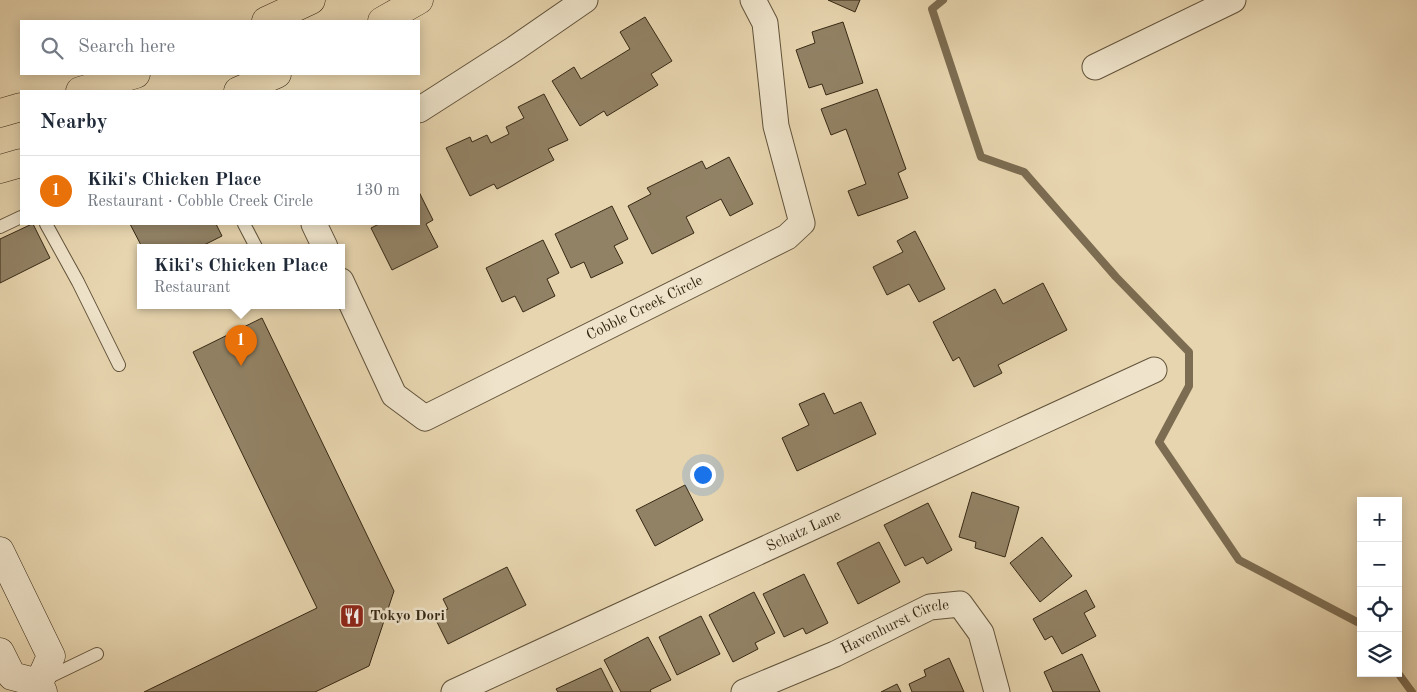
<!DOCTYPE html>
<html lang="en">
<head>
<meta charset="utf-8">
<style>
  body { margin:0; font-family:"Old Standard TT",serif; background:#f6f6f7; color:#1f2937 }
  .controls { position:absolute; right:15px; bottom:15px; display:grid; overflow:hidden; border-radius:0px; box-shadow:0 2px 12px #0003 }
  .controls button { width:45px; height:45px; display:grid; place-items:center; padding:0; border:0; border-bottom:1px solid #e0e1e3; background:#fff; color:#1f2937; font:25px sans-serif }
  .you { position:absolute; left:702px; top:474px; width:18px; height:18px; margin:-12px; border:4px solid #fff; border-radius:50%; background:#1a73e8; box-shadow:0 0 0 8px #1a73e833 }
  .badge { display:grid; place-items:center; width:32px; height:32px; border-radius:50%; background:#8f2418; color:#fff; font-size:16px; font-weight:700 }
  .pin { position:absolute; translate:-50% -41px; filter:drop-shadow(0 1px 2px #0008) }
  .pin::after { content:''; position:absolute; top:26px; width:18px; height:15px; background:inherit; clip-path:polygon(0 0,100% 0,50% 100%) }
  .popup { position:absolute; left:137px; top:244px; width:208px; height:65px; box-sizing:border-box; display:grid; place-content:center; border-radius:0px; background:#fff; filter:drop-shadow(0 1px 4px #0005); font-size:16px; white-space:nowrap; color:#747a83 }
  .popup b { font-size:19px; color:#1f2937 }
  .popup::after { content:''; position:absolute; left:50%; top:100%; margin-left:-10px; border:10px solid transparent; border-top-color:#fff }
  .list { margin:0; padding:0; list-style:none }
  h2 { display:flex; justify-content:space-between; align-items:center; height:65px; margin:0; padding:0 20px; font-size:21px }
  h2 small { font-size:16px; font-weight:400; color:#747a83 }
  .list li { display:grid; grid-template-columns:32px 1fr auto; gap:15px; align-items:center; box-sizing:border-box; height:70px; padding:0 20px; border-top:1px solid #e0e1e3 }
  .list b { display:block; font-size:19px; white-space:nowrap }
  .list p { margin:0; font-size:16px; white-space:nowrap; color:#747a83 }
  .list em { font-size:16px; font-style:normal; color:#747a83 }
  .icon { flex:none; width:28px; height:28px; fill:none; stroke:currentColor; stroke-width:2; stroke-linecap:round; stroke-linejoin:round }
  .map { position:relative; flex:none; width:1417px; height:692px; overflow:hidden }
  .search { position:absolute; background:#fff; box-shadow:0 2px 12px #0003; left:20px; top:20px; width:400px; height:55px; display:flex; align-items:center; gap:12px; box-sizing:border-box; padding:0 18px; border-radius:0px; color:#747a83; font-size:19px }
  .panel { position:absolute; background:#fff; box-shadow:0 2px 12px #0003; left:20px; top:90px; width:400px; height:135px; border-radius:0px }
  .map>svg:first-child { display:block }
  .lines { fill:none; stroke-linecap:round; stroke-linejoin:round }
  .stream { stroke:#7c6c51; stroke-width:8 }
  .building { fill:#928265; stroke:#362814 }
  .lane-casing { stroke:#62533b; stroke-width:14 }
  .street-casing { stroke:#62533b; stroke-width:27 }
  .secondary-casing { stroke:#362814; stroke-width:29 }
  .primary-casing { stroke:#362814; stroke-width:29 }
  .lane { stroke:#efe4cb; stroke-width:12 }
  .street { stroke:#efe4cb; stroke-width:25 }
  .secondary { stroke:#efe4cb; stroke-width:28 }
  .primary { stroke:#e7d5af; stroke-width:28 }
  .labels { text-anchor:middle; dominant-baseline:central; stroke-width:5; stroke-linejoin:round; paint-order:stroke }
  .street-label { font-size:15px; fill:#362814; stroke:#efe4cb }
  .poi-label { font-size:15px; font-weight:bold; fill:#362814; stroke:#efe4cb; text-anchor:start }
</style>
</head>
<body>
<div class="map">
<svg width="1417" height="692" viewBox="0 0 1417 692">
  <rect width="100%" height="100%" fill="#e7d5af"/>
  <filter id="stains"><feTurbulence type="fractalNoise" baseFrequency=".004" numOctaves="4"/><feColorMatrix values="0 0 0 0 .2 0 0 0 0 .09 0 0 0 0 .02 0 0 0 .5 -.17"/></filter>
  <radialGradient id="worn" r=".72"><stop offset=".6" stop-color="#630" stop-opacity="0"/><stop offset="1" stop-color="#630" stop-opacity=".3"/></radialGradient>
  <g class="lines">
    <path class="stream" d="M943,0L932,9L981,157L1024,172L1116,277L1189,352V386L1159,442L1239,560L1361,624
      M1398,673L1412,692"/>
  </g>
  <path class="building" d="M828,0H860L855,12Z
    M645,17L672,61L651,74L658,85L607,116L604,111L580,126L552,81L574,67L581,79L630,49L620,32Z
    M843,22L863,83L826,95L822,84L809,88L796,50L815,43L812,32Z
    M877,89L906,169L898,173L908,198L858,216L848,191L866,184L846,129L831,135L821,109Z
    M544,94L568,140L548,149L554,160L497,189L494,184L470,196L446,148L470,137L472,142L487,135L491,143L509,134L506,127L524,118L518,107Z
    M729,157L753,204L730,216L721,199L686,217L694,233L652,254L628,206L651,194L647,188L702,161L706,169Z
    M419,192L433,220L426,224L438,247L392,270L371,228L379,224H419Z
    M612,206L628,239L614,246L623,263L591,278L584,262L571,268L555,234Z
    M32,224H33L50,258L0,283V239Z
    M130,224H216L222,236L200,247H142Z
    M915,231L945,289L919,302L909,284L887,295L873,267L903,252L897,241Z
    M543,240L559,273L547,279L555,296L523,312L515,296L502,302L486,268Z
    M1043,283L1067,330L998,365L1002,373L974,387L959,357L953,361L933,322L995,289L1003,304Z
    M262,318L394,591L369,666L315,692H144L317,608L193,352Z
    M824,393L834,414L861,402L876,434L797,471L782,438L809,425L799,404Z
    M685,485L703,520L655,546L636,510Z
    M972,492L1019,507L1005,557L975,548L976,542L959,537Z
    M928,503L952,550L927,564L923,557L905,566L884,525Z
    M1042,537L1072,576L1040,602L1010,563Z
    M879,542L900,582L858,604L837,563Z
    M507,567L526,605L448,644L434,616L448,609L443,599Z
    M804,574L828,623L806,634L803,628L784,637L763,594Z
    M1086,590L1095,607L1084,613L1096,636L1062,654L1052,636L1045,640L1033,619Z
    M754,592L775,633L755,643L758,649L733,662L709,615Z
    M701,616L720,654L677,675L659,637Z
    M648,637L671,680L650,690L651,692H621L604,660Z
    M1082,654L1100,692H1053L1044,672Z
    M949,658L964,692H912L909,684L926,676L924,670Z
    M601,668L613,692H558L556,689Z
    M897,684L901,692H881Z"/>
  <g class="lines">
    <defs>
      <path id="lane" d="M46,224L78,282L119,365
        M244,224L256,247
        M0,227L21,217
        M43,680L97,654"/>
      <g id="street">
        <path d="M1095,67L1233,0"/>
        <path d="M419,110L514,49L585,0"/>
        <path d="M314,224L325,247"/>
        <path id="s1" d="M341,281L394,395L425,418L787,237L802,223L776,126L765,23L753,0"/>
        <path id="s2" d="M454,692L1154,370"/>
        <path id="s3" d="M744,692L835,654L930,607L960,604L981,633L997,692"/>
      </g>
      <path id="secondary" d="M0,551L51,656L39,683
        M0,652L12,676L39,683L43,692"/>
      <path id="primary" d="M266,21L311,0
        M382,21L419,0
        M80,91L136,74
        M238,91L277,74
        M0,113L21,107
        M0,169L21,163"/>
    </defs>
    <use href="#lane" class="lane-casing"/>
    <use href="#street" class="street-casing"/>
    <use href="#secondary" class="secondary-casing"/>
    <use href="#primary" class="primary-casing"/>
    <use href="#lane" class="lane"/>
    <use href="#street" class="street"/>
    <use href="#secondary" class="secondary"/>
    <use href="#primary" class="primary"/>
  </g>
  <defs>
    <symbol id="restaurant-square" viewBox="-11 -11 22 22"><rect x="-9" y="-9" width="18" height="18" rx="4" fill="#8f2418" stroke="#efe4cb"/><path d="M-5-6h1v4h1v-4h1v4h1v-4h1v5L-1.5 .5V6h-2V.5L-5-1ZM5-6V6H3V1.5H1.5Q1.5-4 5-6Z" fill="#fff"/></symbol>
  </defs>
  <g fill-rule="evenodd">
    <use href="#restaurant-square" x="338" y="602" width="28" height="28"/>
  </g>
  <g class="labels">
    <g class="street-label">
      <text stroke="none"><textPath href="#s1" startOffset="410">Cobble Creek Circle</textPath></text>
      <text stroke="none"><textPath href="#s2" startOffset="385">Schatz Lane</textPath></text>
      <text stroke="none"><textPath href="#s3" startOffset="165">Havenhurst Circle</textPath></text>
    </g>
    <g class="poi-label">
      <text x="370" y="616">Tokyo Dori</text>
    </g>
  </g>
  <rect width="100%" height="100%" filter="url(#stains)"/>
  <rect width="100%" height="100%" fill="url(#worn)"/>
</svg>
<div class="controls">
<button>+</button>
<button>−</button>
<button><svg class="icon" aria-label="locate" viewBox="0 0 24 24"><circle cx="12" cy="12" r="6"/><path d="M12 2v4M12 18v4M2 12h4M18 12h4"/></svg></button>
<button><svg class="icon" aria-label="layers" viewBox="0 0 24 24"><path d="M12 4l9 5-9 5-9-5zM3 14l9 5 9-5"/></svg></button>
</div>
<div class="you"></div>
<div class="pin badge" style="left:241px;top:366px;background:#e8710a">1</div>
<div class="popup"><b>Kiki's Chicken Place</b>Restaurant</div>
<div class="search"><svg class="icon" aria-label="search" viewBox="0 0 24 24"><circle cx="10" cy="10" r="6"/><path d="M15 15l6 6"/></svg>Search here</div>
<section class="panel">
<h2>Nearby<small></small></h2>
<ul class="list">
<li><span class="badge" style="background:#e8710a">1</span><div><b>Kiki's Chicken Place</b><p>Restaurant · Cobble Creek Circle</p></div><em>130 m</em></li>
</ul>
</section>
</div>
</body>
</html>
